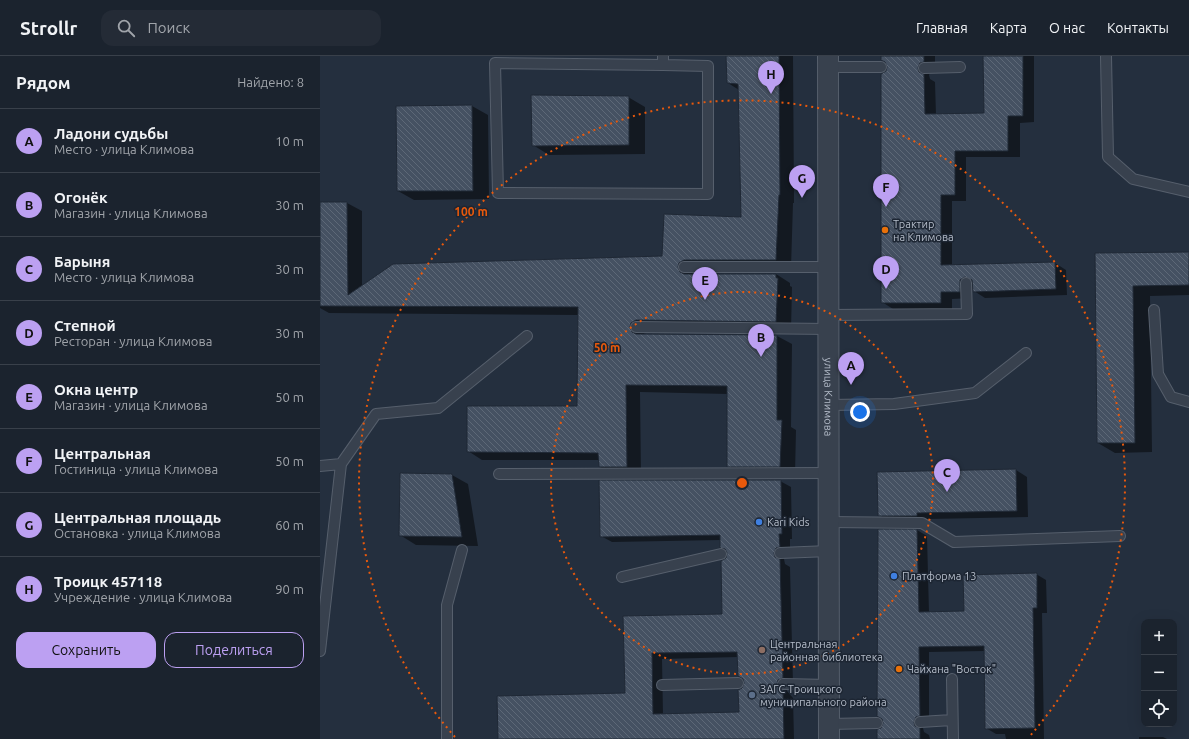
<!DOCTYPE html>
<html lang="ru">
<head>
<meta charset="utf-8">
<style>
  body { margin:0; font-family:Ubuntu,sans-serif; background:#242b36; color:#f1f3f6 }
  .controls { position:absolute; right:12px; bottom:12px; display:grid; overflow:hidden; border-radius:8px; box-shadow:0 4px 16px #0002 }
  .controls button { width:36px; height:36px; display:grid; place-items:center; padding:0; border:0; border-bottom:1px solid #39404a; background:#1b232e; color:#f1f3f6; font:20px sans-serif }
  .you { position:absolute; left:540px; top:356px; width:14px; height:14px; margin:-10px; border:3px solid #fff; border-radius:50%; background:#1a73e8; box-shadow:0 0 0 6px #1a73e833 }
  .badge { display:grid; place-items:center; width:26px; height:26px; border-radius:50%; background:#bca0f2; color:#111; font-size:13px; font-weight:700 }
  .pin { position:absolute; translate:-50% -33px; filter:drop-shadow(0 1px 2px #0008) }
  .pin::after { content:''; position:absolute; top:21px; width:14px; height:12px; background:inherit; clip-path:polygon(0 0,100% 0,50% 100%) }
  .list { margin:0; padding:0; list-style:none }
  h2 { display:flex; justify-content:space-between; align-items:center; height:52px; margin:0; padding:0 16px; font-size:17px }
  h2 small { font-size:13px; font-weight:400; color:#a0a4aa }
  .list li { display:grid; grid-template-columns:26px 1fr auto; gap:12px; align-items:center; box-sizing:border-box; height:64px; padding:0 16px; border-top:1px solid #39404a }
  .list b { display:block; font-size:15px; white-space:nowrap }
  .list p { margin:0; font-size:13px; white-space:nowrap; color:#a0a4aa }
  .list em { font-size:13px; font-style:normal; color:#a0a4aa }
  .actions { display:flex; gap:8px; padding:12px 16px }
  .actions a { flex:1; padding:9px 0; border:1px solid #bca0f2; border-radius:12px; text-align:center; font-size:14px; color:#bca0f2 }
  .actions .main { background:#bca0f2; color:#111 }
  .icon { flex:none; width:22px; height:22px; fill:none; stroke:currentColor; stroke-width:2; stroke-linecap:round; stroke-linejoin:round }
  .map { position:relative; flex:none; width:869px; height:683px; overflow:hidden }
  header { display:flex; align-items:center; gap:24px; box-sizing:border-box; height:56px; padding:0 20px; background:#1b232e; border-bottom:1px solid #39404a }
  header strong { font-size:19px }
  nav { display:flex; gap:22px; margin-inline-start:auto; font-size:14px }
  .search { width:280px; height:36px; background:#242b36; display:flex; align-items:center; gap:10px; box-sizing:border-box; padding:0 14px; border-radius:12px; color:#a0a4aa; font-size:15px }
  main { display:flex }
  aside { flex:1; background:#1b232e }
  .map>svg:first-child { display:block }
  .shadow { fill:#0007; fill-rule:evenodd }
  .building { fill:url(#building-back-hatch); stroke:#1f2835; fill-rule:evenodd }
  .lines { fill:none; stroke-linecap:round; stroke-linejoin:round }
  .lane-casing { stroke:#565f6c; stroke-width:12 }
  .street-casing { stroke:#565f6c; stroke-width:22 }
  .lane { stroke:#38414e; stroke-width:10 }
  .street { stroke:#38414e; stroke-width:20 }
  .ring { fill:none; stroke:#e8590c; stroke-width:2; stroke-dasharray:2 4 }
  .food-dot { fill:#e8710a; stroke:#1d2633; stroke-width:1.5 }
  .shop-dot { fill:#3f7fe0; stroke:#1d2633; stroke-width:1.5 }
  .education-dot { fill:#8d6e63; stroke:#1d2633; stroke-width:1.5 }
  .service-dot { fill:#5c6f8a; stroke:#1d2633; stroke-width:1.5 }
  .labels { text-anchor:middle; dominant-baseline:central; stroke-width:3; stroke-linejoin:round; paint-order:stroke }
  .poi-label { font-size:11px; fill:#b4bcc9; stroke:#1d2633; text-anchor:start }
  .street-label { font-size:11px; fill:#b4bcc9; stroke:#1d2633 }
  .centre { fill:#e8590c; stroke:#1d2633; stroke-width:2 }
  .ring-label { font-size:12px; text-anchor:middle; font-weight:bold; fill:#e8590c; stroke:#1d2633; stroke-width:3; stroke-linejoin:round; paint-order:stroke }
</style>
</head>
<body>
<header>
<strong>Strollr</strong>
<div class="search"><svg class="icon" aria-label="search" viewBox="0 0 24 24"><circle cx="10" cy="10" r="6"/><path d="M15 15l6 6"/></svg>Поиск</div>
<nav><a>Главная</a><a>Карта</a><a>О нас</a><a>Контакты</a></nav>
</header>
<main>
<aside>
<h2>Рядом<small>Найдено: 8</small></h2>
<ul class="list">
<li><span class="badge">A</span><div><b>Ладони судьбы</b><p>Место · улица Климова</p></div><em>10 m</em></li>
<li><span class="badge">B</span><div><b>Огонёк</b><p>Магазин · улица Климова</p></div><em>30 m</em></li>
<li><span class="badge">C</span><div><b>Барыня</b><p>Место · улица Климова</p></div><em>30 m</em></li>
<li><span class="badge">D</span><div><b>Степной</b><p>Ресторан · улица Климова</p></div><em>30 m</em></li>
<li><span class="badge">E</span><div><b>Окна центр</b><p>Магазин · улица Климова</p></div><em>50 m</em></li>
<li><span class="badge">F</span><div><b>Центральная</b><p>Гостиница · улица Климова</p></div><em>50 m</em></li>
<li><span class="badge">G</span><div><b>Центральная площадь</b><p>Остановка · улица Климова</p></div><em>60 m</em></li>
<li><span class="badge">H</span><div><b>Троицк 457118</b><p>Учреждение · улица Климова</p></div><em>90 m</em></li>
</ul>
<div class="actions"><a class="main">Сохранить</a><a>Поделиться</a></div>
</aside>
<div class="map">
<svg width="869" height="683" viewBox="0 0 869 683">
  <defs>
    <pattern id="building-back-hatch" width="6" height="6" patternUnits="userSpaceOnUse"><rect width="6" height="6" fill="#455162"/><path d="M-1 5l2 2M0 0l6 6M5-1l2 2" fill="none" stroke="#5d6877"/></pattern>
  </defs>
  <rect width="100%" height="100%" fill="#242f3e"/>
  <path class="shadow" d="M407,0H473L474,147H473L471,212L375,214L372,218H456L470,227V230L472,231L471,274L325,275L324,279L457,280L472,288L471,371L476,374L475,418L422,419L408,410V338L320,336L321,419H294L280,411V404H162L148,395L258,351L259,259L9,257L0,252V147H27L42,155V230L343,200L422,162L419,34L408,27Z
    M562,0H615V12L612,13L609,19L610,23L615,26L616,59L665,58L664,0H714V66L700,67V101H646V145H632V210L735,207L746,214L747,239L665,242L654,235L653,227L651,242L632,243V253H573L562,246L569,10Z
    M308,41L325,51V98L229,99L213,89Z
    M152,50L168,59L169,143L94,144L78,135Z
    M869,197V239L830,240L832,396L795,397L778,387L776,198Z
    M696,414L707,421L708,461L608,463V466H570L559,459Z
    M132,419L148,428L158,490L96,489L80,479Z
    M460,425L471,431L472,483H470V496L467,498L464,503L465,508L470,511L473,628L468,630L467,635L473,642L474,683H179L306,638L304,561L403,559L408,497L401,491V484L292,486L281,480ZM418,601L426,627L422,633L420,657L343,659L342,603Z
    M597,474L607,480L609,557L645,556L716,518L726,524L727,557H722L724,683H686L685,678H676L666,672L665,595L609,596V665L606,666L603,672L604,676L609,679L610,683H558L565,667Z
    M819,681H843L847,683H819Z"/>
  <path class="building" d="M406,0H459L460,139H459L456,204H364L359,207L358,211L360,216L364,218H456V222H458L456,266L316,264L311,267L310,271L312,276L316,278L457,279V364H462L460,411H407V330L306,329L307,411H279L278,397L147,396V350H257L258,251L0,250V146H27L28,239L73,208L342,200L344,158L421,161L418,28L407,27Z
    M561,0H604V6L600,7L598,12L599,16L604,18L605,58L664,57L663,0H703V60H688V95H635V139H621V209L735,206L736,233L653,236L652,224L645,221L640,224V236H621V247H561V18L566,15L567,11L565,6L561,4Z
    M211,39L309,40V89L212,90Z
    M152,49L153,135H77L76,50Z
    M869,196V229L813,230L815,387H777L775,197Z
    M696,413L697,455L597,457V460H558L557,416Z
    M80,417L132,418L142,481L79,480Z
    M279,424H461L462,478H459L460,491L456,492L454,497L455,501L460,503L463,622L458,624L457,628L459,633L463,634L464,683H178L177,640L305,637L303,560L402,558L401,505L406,502L407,497L405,493L400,492V479L280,481ZM417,596L418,620L423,623L424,627L422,632L418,634L419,656L333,658L332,597Z
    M558,473H597L599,556L644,555L643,519L717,517V552H713L715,672L665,673L664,590L599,591L600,660L596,661L594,666L595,670L600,672V683H557V673L561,672L563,667L562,663L557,660Z"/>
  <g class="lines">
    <defs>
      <path id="lane" d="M786,0L788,101L813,123L869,136
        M343,9L388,10V138L178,137L175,7L343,9V0
        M509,11H561
        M604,12L640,11
        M364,211H509
        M834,254L838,318L851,341L869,346
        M509,259L647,258L646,227
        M316,271L509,273
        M509,349L574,348L655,337L706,297
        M0,410L21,408L56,358L118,352L207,280
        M179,418L509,417
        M509,466L602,467L634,486L800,480
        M460,497L509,495
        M302,521L401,498
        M0,595L21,408
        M632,623L633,683
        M463,628L509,629
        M342,629L418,627
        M600,666L632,664
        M509,668L557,667
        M127,683V549L142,494"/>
      <g id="street">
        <path id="s1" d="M508,0L509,683"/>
      </g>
    </defs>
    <use href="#lane" class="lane-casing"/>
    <use href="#street" class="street-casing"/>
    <use href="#lane" class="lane"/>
    <use href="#street" class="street"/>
  </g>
  <g class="ring">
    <circle cx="422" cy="427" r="191"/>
    <path d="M135 681A383 383 0 1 1 709 681"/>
  </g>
  <g class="food-dot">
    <circle cx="565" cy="174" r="4"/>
    <circle cx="579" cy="613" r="4"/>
  </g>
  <g class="shop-dot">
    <circle cx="439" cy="466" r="4"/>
    <circle cx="574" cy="520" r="4"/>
  </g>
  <circle class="education-dot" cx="442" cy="594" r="4"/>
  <circle class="service-dot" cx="432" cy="639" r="4"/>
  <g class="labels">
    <g class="poi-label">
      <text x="573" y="168">Трактир<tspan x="573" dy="13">на Климова</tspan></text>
      <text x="447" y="466">Kari Kids</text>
      <text x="582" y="520">Платформа 13</text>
      <text x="450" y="588">Центральная<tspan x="450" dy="13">районная библиотека</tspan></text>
      <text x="587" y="613">Чайхана "Восток"</text>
      <text x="440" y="633">ЗАГС Троицкого<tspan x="440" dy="13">муниципального района</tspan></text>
    </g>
    <g class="street-label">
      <text stroke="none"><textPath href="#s1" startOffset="341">улица Климова</textPath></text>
    </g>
  </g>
  <circle cx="422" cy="427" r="6" class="centre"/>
  <g class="ring-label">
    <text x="151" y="160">100 m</text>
    <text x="287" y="296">50 m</text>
  </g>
</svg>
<div class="controls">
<button>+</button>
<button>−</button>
<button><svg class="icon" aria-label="locate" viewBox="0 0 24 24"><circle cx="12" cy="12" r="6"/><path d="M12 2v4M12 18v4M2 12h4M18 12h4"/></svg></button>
</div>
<div class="you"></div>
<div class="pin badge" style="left:531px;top:329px">A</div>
<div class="pin badge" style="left:441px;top:301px">B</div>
<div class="pin badge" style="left:627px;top:436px">C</div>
<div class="pin badge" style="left:566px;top:233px">D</div>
<div class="pin badge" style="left:385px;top:244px">E</div>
<div class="pin badge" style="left:566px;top:151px">F</div>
<div class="pin badge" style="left:482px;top:142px">G</div>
<div class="pin badge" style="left:451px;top:38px">H</div>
</div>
</main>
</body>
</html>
